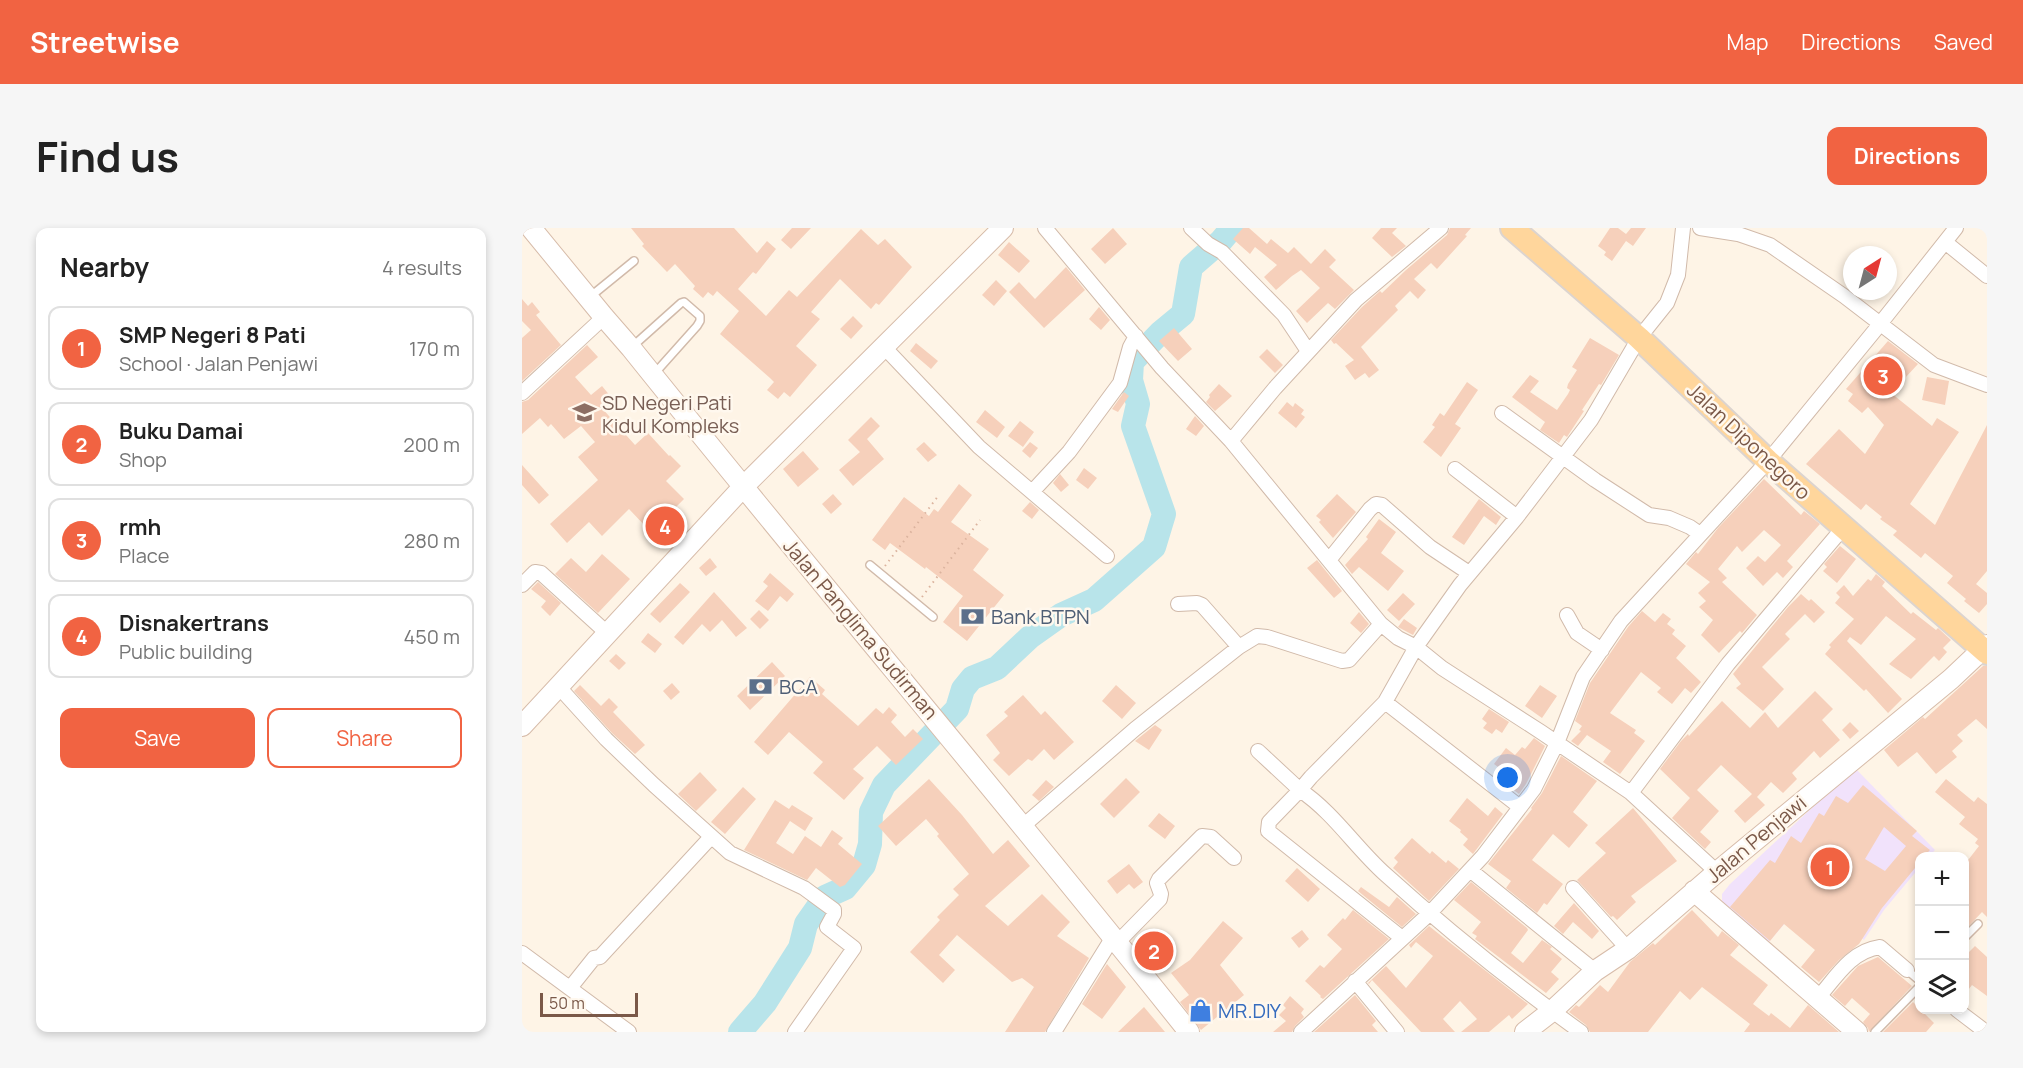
<!DOCTYPE html>
<html lang="en">
<head>
<meta charset="utf-8">
<style>
  body { margin:0; font-family:Manrope,sans-serif; background:#f6f6f6; color:#222 }
  .controls { position:absolute; right:18px; bottom:18px; display:grid; overflow:hidden; border-radius:12px; box-shadow:0 3px 9px #0003 }
  .controls button { width:54px; height:54px; display:grid; place-items:center; padding:0; border:0; border-bottom:2px solid #e0e0e0; background:#fff; color:#222; font:30px sans-serif }
  .compass { position:absolute; left:1321px; top:18px; width:54px; height:54px; border-radius:50%; background:#fff; box-shadow:0 3px 9px #0003; rotate:36deg }
  .scale { position:absolute; left:18px; bottom:15px; width:98px; box-sizing:border-box; padding-left:6px; border:3px solid #7a5848; border-top:0; font-size:16px; line-height:21px; white-space:nowrap; color:#7a5848; -webkit-text-stroke:4px #fff8ee; paint-order:stroke }
  .you { position:absolute; left:986px; top:550px; width:21px; height:21px; margin:-15px; border:4px solid #fff; border-radius:50%; background:#1a73e8; box-shadow:0 0 0 9px #1a73e833 }
  .badge { display:grid; place-items:center; width:39px; height:39px; border-radius:50%; background:#f16342; color:#fff; font-size:20px; font-weight:700 }
  .pin { position:absolute; translate:-50% -50%; border:3px solid #fff; box-shadow:0 2px 6px #0006 }
  .list { margin:0; padding:0; list-style:none }
  h2 { display:flex; justify-content:space-between; align-items:center; height:78px; margin:0; padding:0 24px; font-size:26px }
  h2 small { font-size:20px; font-weight:400; color:#767676 }
  .list li { display:grid; grid-template-columns:39px 1fr auto; gap:18px; align-items:center; box-sizing:border-box; height:84px; margin:0 12px 12px; padding:0 12px; border:2px solid #e0e0e0; border-radius:12px }
  .list b { display:block; font-size:22px; white-space:nowrap }
  .list p { margin:0; font-size:20px; white-space:nowrap; color:#767676 }
  .list em { font-size:20px; font-style:normal; color:#767676 }
  .actions { display:flex; gap:12px; padding:18px 24px }
  .actions a { flex:1; padding:14px 0; border:2px solid #f16342; border-radius:12px; text-align:center; font-size:21px; color:#f16342 }
  .actions .main { background:#f16342; color:#fff }
  .icon { flex:none; width:33px; height:33px; fill:none; stroke:currentColor; stroke-width:2; stroke-linecap:round; stroke-linejoin:round }
  .map { position:relative; flex:none; width:1465px; height:804px; overflow:hidden; border-radius:12px }
  header { display:flex; align-items:center; gap:36px; box-sizing:border-box; height:84px; padding:0 30px; background:#f16342; color:#fff }
  header strong { font-size:28px }
  nav { display:flex; gap:33px; margin-inline-start:auto; font-size:21px }
  .intro { display:flex; align-items:center; justify-content:space-between; box-sizing:border-box; height:144px; padding:0 36px }
  h1 { margin:0; font-size:42px }
  .button { padding:15px 27px; border-radius:12px; background:#f16342; color:#fff; font-size:21px; font-weight:700 }
  main { display:flex; gap:36px; padding:0 36px }
  aside { flex:1; background:#fff; border-radius:12px; box-shadow:0 3px 9px #0003 }
  .map>svg:first-child { display:block }
  .education { fill:#f1e2fb }
  .lines { fill:none; stroke-linecap:round; stroke-linejoin:round }
  .river { stroke:#b8e4ea; stroke-width:24 }
  .building { fill:#f6d0bb; fill-rule:evenodd }
  .lane-casing { stroke:#d1baaa; stroke-width:10 }
  .street-casing { stroke:#d1baaa; stroke-width:16 }
  .secondary-casing { stroke:#d7bcaa; stroke-width:22 }
  .primary-casing { stroke:#dcd4cf; stroke-width:26 }
  .path { stroke:#dbb39e; stroke-width:2; stroke-dasharray:1.5 4.5; stroke-linecap:butt }
  .lane { stroke:#fff; stroke-width:7 }
  .street { stroke:#fff; stroke-width:14 }
  .secondary { stroke:#fff; stroke-width:20 }
  .primary { stroke:#ffd69c; stroke-width:22 }
  .labels { text-anchor:middle; dominant-baseline:central; stroke-width:5; stroke-linejoin:round; paint-order:stroke }
  .education-label { font-size:20px; fill:#785e54; stroke:#fff8ee; text-anchor:start }
  .street-label { font-size:20px; fill:#7a5848; stroke:#fff8ee }
  .service-label { font-size:20px; fill:#4e5e75; stroke:#fff8ee; text-anchor:start }
  .shop-label { font-size:20px; fill:#366cbe; stroke:#fff8ee; text-anchor:start }
</style>
</head>
<body>
<header>
<strong>Streetwise</strong>
<nav><a>Map</a><a>Directions</a><a>Saved</a></nav>
</header>
<div class="intro"><h1>Find us</h1><a class="button">Directions</a></div>
<main>
<aside>
<h2>Nearby<small>4 results</small></h2>
<ul class="list">
<li><span class="badge">1</span><div><b>SMP Negeri 8 Pati</b><p>School · Jalan Penjawi</p></div><em>170 m</em></li>
<li><span class="badge">2</span><div><b>Buku Damai</b><p>Shop</p></div><em>200 m</em></li>
<li><span class="badge">3</span><div><b>rmh</b><p>Place</p></div><em>280 m</em></li>
<li><span class="badge">4</span><div><b>Disnakertrans</b><p>Public building</p></div><em>450 m</em></li>
</ul>
<div class="actions"><a class="main">Save</a><a>Share</a></div>
</aside>
<div class="map">
<svg width="1465" height="804" viewBox="0 0 1465 804">
  <rect width="100%" height="100%" fill="#fef4e6"/>
  <path class="education" d="M1333,540L1413,622L1407,628H1398L1397,640L1362,682L1342,712L1288,666L1246,715L1200,675V666L1208,656Z"/>
  <g class="lines">
    <path class="river" d="M218,804L243,775L278,720L284,696L303,669L323,660L342,637L348,616L349,584L362,557L435,481L441,461L450,450L475,440L508,409L539,387L572,372L632,319L642,286L611,198L616,176L609,152L610,134L638,105L661,86L669,39L699,13L710,0"/>
  </g>
  <path class="building" d="M109,0H212L235,25L245,13L254,21L234,46L231,44L216,61L244,88L267,62L275,69L339,1L356,17L363,11L390,39L357,77L354,75L349,81L318,51L289,84L298,91L274,118L295,137L268,169L262,164L256,171L245,162L252,154L248,150L198,106L217,83L195,63L191,68L186,64L181,70L171,61L173,58L153,36L145,44L120,18L122,16Z
    M270,0H289L269,21L259,12Z
    M591,0L605,16L583,36L569,21Z
    M721,0H727L745,16L749,11L766,25L772,19L789,36L803,21L814,32L807,39L832,62L813,81L806,75L785,95L774,83L798,60L779,42L770,48L754,62L742,49L755,37L733,19L728,26L711,11Z
    M859,0H875L870,5L884,18L870,29L850,10Z
    M928,0H949L943,7L945,8L915,41L909,35L892,51L904,62L896,71L888,63L873,78L876,82L839,119L857,142L847,150L843,145L833,152L823,138L832,132L814,115L812,116L809,112L840,79L858,63L860,65L884,42L925,7Z
    M1088,0H1096L1104,6L1109,0H1124L1111,18L1104,13L1090,33L1082,27L1084,24L1076,18Z
    M487,14L508,33L497,45L476,27Z
    M544,39L563,62L522,100L487,64L497,54L513,71Z
    M474,52L485,63L472,78L460,67Z
    M0,71L6,78L10,74L18,84L14,87L39,117L0,153V110L9,102L0,93Z
    M577,79L588,92L579,102L567,91Z
    M331,88L341,98L329,111L318,101Z
    M652,100L670,121L656,133L637,113Z
    M1068,110L1097,127L1079,157L1077,156L1060,182L1062,183L1045,209L1042,207L1037,215L1018,202L1023,194L990,169L1008,147L1017,153L1008,164L1035,182L1046,166L1048,162L1045,160L1046,156L1055,142L1050,139Z
    M1366,113L1396,136L1369,165L1410,198L1415,190L1437,204L1388,276L1413,297L1465,197V343L1454,356L1465,365V376L1457,385L1442,373L1444,371L1425,355L1431,348L1403,325L1399,330L1371,307L1375,303L1358,291L1360,289L1344,276L1339,282L1284,236L1317,201L1343,226L1362,197L1346,179L1340,185L1326,173L1331,166L1324,161Z
    M394,115L416,133L409,141L388,123Z
    M65,117L76,129L53,149L69,167L80,158L89,169L78,178L113,217L126,205L147,228L148,227L159,238L144,253L162,271L153,280L159,287L153,292L161,299L143,319L107,281L80,308L67,294L45,315L28,296L76,252L56,229L73,214L59,198L42,211L29,196L26,199L18,190L0,206V174L6,172Z
    M745,121L761,137L753,145L737,129Z
    M1405,149L1427,153L1423,177L1400,172Z
    M945,154L956,162L933,196L939,200L919,229L901,214L913,199L910,197L918,185L922,188Z
    M697,156L710,168L693,183L684,174L688,169L687,167Z
    M602,164L607,168L596,184L590,181Z
    M765,174L771,179L773,175L782,182L779,186L783,189L774,200L756,185Z
    M463,182L483,199L475,210L454,194Z
    M673,188L682,198L674,208L664,201Z
    M349,189L358,198L345,211L362,231L331,258L317,242L338,224L326,212Z
    M498,193L512,204L501,219L486,208Z
    M402,214L415,227L406,234L394,221Z
    M508,214L516,220L508,230L500,223Z
    M281,223L297,241L276,259L261,241Z
    M0,237L27,267L17,276L0,257Z
    M562,240L575,250L566,261L554,252Z
    M538,246L547,257L539,264L531,255Z
    M1242,251L1279,287L1282,283L1298,296L1265,333L1271,339L1261,350L1255,344L1241,358L1224,340L1236,328L1243,334L1259,317L1242,302L1220,324L1215,318L1196,341L1205,350L1200,354L1235,387L1220,405L1218,403L1197,425L1179,407L1191,392L1177,379L1184,373L1176,365L1188,354L1164,336L1174,324L1176,326L1196,300Z
    M437,256L450,267L429,294L467,321L451,342L482,367L445,413L421,394L441,368L404,339L403,341L368,315L363,322L350,312L382,269L407,288L412,281L416,284Z
    M311,266L320,276L309,286L300,276Z
    M815,266L834,284L811,310L797,294L799,292L794,288Z
    M957,271L979,289L974,297L962,288L942,317L930,309Z
    M508,274L517,282L510,291L500,283Z
    M857,291L874,304L859,325L882,343L866,363L837,339L830,346L823,337L846,311L844,309Z
    M1318,318L1334,331L1315,355L1301,343L1305,339L1302,336Z
    M80,326L108,351L76,385L33,346L49,330L64,344Z
    M188,330L195,339L184,348L177,340Z
    M795,332L820,363L812,370L785,340Z
    M248,345L272,366L265,374L258,368L246,383L233,373L246,358L241,354Z
    M1354,346L1363,354L1360,358L1389,386L1391,384L1414,402L1416,400L1429,412L1421,420L1425,424L1417,433L1412,428L1389,451L1367,436L1394,411L1364,388L1339,417L1328,409L1325,413L1380,471L1366,485L1344,461L1342,463L1303,426L1309,419L1307,417L1332,391L1313,375L1318,369L1314,365L1322,357L1331,368L1346,351L1349,353Z
    M16,354L39,375L28,388L19,379L24,373L9,361Z
    M158,355L168,364L138,395L128,386Z
    M192,364L225,400L214,409L200,392L188,404L180,396L161,417L152,409Z
    M881,365L893,376L877,393L865,382Z
    M1279,366L1287,373L1289,371L1303,384L1292,395L1283,386L1263,406L1268,411L1240,439L1262,461L1241,483L1214,460L1219,456L1211,446L1266,379Z
    M237,382L247,392L238,401L228,391Z
    M1120,383L1133,394L1141,385L1149,391L1145,396L1153,402L1150,406L1164,418L1154,430L1179,454L1169,465L1163,460L1150,476L1135,464L1139,460L1119,444L1088,485L1114,502L1112,505L1123,513L1098,546L1081,534L1089,523L1065,507L1056,518L1049,513L1059,503L1057,502L1060,498L1053,493L1068,455L1106,399Z
    M837,384L847,396L839,405L828,395Z
    M882,391L895,400L891,407L876,399Z
    M126,405L140,416L133,425L119,414Z
    M94,426L104,435L97,442L87,433Z
    M250,434L263,448L228,482L215,468Z
    M1461,438H1465V501L1454,491L1435,507L1441,513L1430,523L1435,529L1414,546L1395,524L1376,539L1362,522L1401,489L1403,491Z
    M288,449L303,462L300,466L336,498L354,480L361,486L367,479L375,487L369,494L383,509L391,501L401,511L374,537L355,518L331,541L342,550L322,572L291,545L301,534L267,504L246,527L232,514Z
    M150,455L158,464L149,472L141,463Z
    M58,457L79,478L87,470L96,479L91,484L123,517L113,526L90,505L52,463Z
    M594,457L614,475L600,491L580,473Z
    M1018,457L1035,468L1020,490L1003,478Z
    M1293,463L1311,481L1300,492L1318,512L1298,530L1292,523L1270,545L1275,551L1261,565L1249,554L1235,569L1243,577L1223,595L1212,583L1230,566L1199,537L1175,562L1197,583L1178,604L1189,614L1183,621L1150,590L1168,570L1138,541L1159,513L1166,506L1167,508L1200,473L1228,500L1243,484L1256,500Z
    M501,467L519,487L523,483L552,514L532,532L522,521L510,533L506,531L487,548L471,532L478,525L464,507L486,488L482,484Z
    M967,481L987,494L980,505L974,501L970,506L961,500L965,495L960,491Z
    M1328,494L1337,503L1328,511L1320,502Z
    M633,497L640,502L627,522L613,513Z
    M1012,510L1023,518L1004,556L997,566L981,554L979,551L984,545L972,536L984,520L993,527L1000,519L1003,521Z
    M1039,528L1075,553L1051,584L1066,597L1047,620L1031,606L1010,632L1041,656L1025,677L1022,675L1015,685L984,660L989,653L966,636L1010,581L1009,580L1020,565Z
    M178,544L195,562L174,583L156,566Z
    M604,550L618,564L592,590L578,576Z
    M407,551L440,587L471,626L486,612L508,638L463,678L486,698L520,666L548,694L535,708L567,730L523,804H483L512,759L500,750L490,754L435,707L417,727L433,742L421,755L388,724L418,692L415,689L437,667L431,661L447,646L415,608L417,606L404,591L374,618L356,598Z
    M1424,551L1452,574L1456,569L1465,576V689L1460,684L1443,702V651L1447,645L1443,642V636L1457,618L1453,615L1456,611L1437,596L1443,589L1413,564Z
    M524,552L532,559L517,573L510,567Z
    M1341,557L1395,603L1390,608L1408,622L1402,628H1398V634L1360,680L1337,716L1317,732L1297,754L1279,739L1293,722L1262,696L1248,713L1208,679L1248,632L1253,635L1269,608L1279,615L1297,585L1302,588L1314,568L1326,575ZM1362,599L1384,618L1363,643L1343,631Z
    M221,559L234,571L203,606L189,594Z
    M945,570L966,588L973,579L981,586L951,626L941,617L946,611L938,604L939,602L927,593Z
    M253,572L267,581L270,577L291,590L283,603L268,593L254,615L271,626L283,608L299,619L310,602L321,610L316,616L340,636L323,657L318,659L294,640L285,652L222,622Z
    M1111,580L1155,633L1109,668L1114,674L1095,692L1091,688L1089,689L1055,652L1084,625L1073,615Z
    M637,585L653,598L643,611L626,598Z
    M890,610L908,626L910,623L924,635L926,632L937,641L907,673L871,640L876,634L872,630Z
    M607,636L621,654L612,661L607,656L595,666L585,653Z
    M775,640L798,661L786,674L763,653Z
    M949,654L1005,700L1006,702L989,725L1001,735L1020,712L1030,719L1028,721L1040,731L1029,744L1037,751L1024,765L953,711L955,708L950,705L959,694L932,672Z
    M839,659L867,679L875,669L894,686L880,699L836,663Z
    M1052,675L1077,703L1070,711L1051,694L1041,706L1032,698Z
    M831,682L867,711L801,771L798,769L799,768L783,753L798,737L802,740L820,721L805,707L821,690L823,692Z
    M1170,682L1196,709L1200,703L1217,717L1208,727L1246,757L1231,776L1247,788L1249,785L1268,800L1286,777L1317,804H1222L1228,796L1180,759L1168,772L1158,763L1126,804H1068L1064,797L1047,784L1054,777L1057,779L1078,757L1086,764L1108,734L1131,715L1133,717Z
    M701,693L721,710L698,737L722,767L679,802L658,774L667,767L649,745L668,732Z
    M907,698L927,714L1006,776L990,791L987,787L967,804H939L955,791L938,773L921,791L933,804H899L850,752L847,756L846,755L864,738L884,760L911,728L894,714L889,720L887,717Z
    M780,702L787,711L777,720L769,710Z
    M1453,718L1465,729V768L1450,757L1443,766V728Z
    M1356,729L1390,758L1347,804L1346,800L1341,794L1348,786L1330,770L1323,778L1310,767L1336,738Z
    M585,736L604,759L580,791L560,776Z
    M833,767L854,793L850,797L856,804H792Z
    M768,768L782,781L779,785L782,789L773,798L770,804H751L764,793L757,787L764,780L761,777Z
    M1391,774L1412,795L1404,804H1361Z
    M622,779L643,804H596Z"/>
  <g class="lines">
    <defs>
      <path id="lane" d="M69,68L112,33
        M111,118L159,75L162,74L178,88V93L175,98L133,145
        M348,337L411,389
        M1442,710L1456,696
        M1385,742L1398,753
        M1353,804L1398,758"/>
      <path id="street" d="M523,0L640,140L709,213L859,396L876,410L894,419L920,440L1019,504L1109,565L1195,644
        M669,0L686,16L700,24L762,87L786,123
        M1178,0L1216,6L1248,17L1322,68L1412,137L1465,157
        M1423,14L1465,48
        M362,119L457,219L585,328
        M0,165L82,89
        M980,185L1073,252L1127,287L1147,290L1168,299L1178,306
        M709,213L753,160L834,72L919,0
        M933,241L995,289
        M510,264L547,224L598,155L608,119L614,108
        M807,332L848,281L854,276L860,277L908,319L947,345
        M0,357L13,344L19,345L85,405
        M656,376L675,375L680,377L717,419
        M1045,387L1055,405L1080,422
        M36,458L84,511L132,557L208,625L282,660L312,682V686L305,699L332,720L273,804
        M863,474L998,579
        M736,523L778,562L747,594L746,603L880,710
        M1109,565L1206,436L1321,300
        M501,598L613,501L717,419L735,408L745,409L820,433L827,432L859,396
        M948,642L1073,743
        M1051,660L1106,721
        M596,714L638,671L639,666L635,655L637,651L680,608L689,609L712,630
        M0,725L107,804
        M833,753L875,804
        M48,760L72,730L78,729L189,609
        M1296,770C1314,749 1329,723 1358,719L1385,742
        M1435,782L1464,804
        M532,804L591,709
        M779,804L907,686L961,628L1012,561L1035,515L1061,449L1099,393L1246,233L1354,101L1434,0
        M1059,804C991,755 925,702 863,646C833,619 812,585 778,562L789,549L863,474L894,419L938,357L995,289L1069,192L1117,110L1145,75L1156,47L1161,0"/>
      <path id="secondary" d="M9,0L82,89L109,120C293,350 484,574 667,804
        M0,498L221,259L481,0
        M1172,663L1335,804
        M1003,804L1030,783L1073,743L1106,721L1195,644L1429,451L1465,417"/>
      <path id="primary" d="M990,0L1117,110L1246,233L1465,425"/>
    </defs>
    <use href="#lane" class="lane-casing"/>
    <use href="#street" class="street-casing"/>
    <use href="#secondary" class="secondary-casing"/>
    <use href="#primary" class="primary-casing"/>
    <path class="path" d="M363,338L417,267
      M400,369L458,292"/>
    <use href="#lane" class="lane"/>
    <use href="#street" class="street"/>
    <use href="#secondary" class="secondary"/>
    <use href="#primary" class="primary"/>
  </g>
  <defs>
    <symbol id="school-bare" viewBox="-9 -9 18 18"><path d="M0-5L7-2L0 1L-7-2ZM-4 1L0 2.5L4 1V4Q0 6-4 4Z" fill="#8d6e63" stroke="#fff8ee" stroke-width="2.5" paint-order="stroke"/></symbol>
    <symbol id="bank-bare" viewBox="-9 -9 18 18"><path d="M-6-4H6V4H-6ZM0-2.3a2.3 2.3 0 1 0 0 4.6a2.3 2.3 0 1 0 0-4.6Z" fill="#5c6f8a" stroke="#fff8ee" stroke-width="2.5" paint-order="stroke"/></symbol>
    <symbol id="shop-bare" viewBox="-9 -9 18 18"><path d="M-5-2.5h2.3a2.7 3.5 0 0 1 5.4 0H5L5.5 6h-11ZM-1.5-2.5h3a1.5 2.3 0 0 0-3 0Z" fill="#3f7fe0" stroke="#fff8ee" stroke-width="2.5" paint-order="stroke"/></symbol>
  </defs>
  <g fill-rule="evenodd">
    <use href="#school-bare" x="46" y="168" width="33" height="33"/>
    <use href="#bank-bare" x="434" y="372" width="33" height="33"/>
    <use href="#bank-bare" x="222" y="442" width="33" height="33"/>
    <use href="#shop-bare" x="662" y="766" width="33" height="33"/>
  </g>
  <g class="labels">
    <g class="education-label">
      <text x="80" y="174">SD Negeri Pati<tspan x="80" dy="23">Kidul Kompleks</tspan></text>
    </g>
    <g class="street-label">
      <text transform="translate(1227 213) rotate(43)">Jalan Diponegoro</text>
      <text transform="translate(339 401) rotate(50)">Jalan Panglima Sudirman</text>
      <text transform="translate(1234 611) rotate(-40)">Jalan Penjawi</text>
    </g>
    <g class="service-label">
      <text x="469" y="388">Bank BTPN</text>
      <text x="257" y="458">BCA</text>
    </g>
    <g class="shop-label">
      <text x="696" y="782">MR.DIY</text>
    </g>
  </g>
</svg>
<div class="controls">
<button>+</button>
<button>−</button>
<button><svg class="icon" aria-label="layers" viewBox="0 0 24 24"><path d="M12 4l9 5-9 5-9-5zM3 14l9 5 9-5"/></svg></button>
</div>
<svg class="compass" viewBox="-18 -18 36 36"><path d="M0-13l5 13h-10z" fill="#e53935"/><path d="M0 13l5-13h-10z" fill="#767676"/></svg>
<div class="scale">50 m</div>
<div class="you"></div>
<div class="pin badge" style="left:1308px;top:639px">1</div>
<div class="pin badge" style="left:632px;top:723px">2</div>
<div class="pin badge" style="left:1361px;top:148px">3</div>
<div class="pin badge" style="left:143px;top:298px">4</div>
</div>
</main>
</body>
</html>
